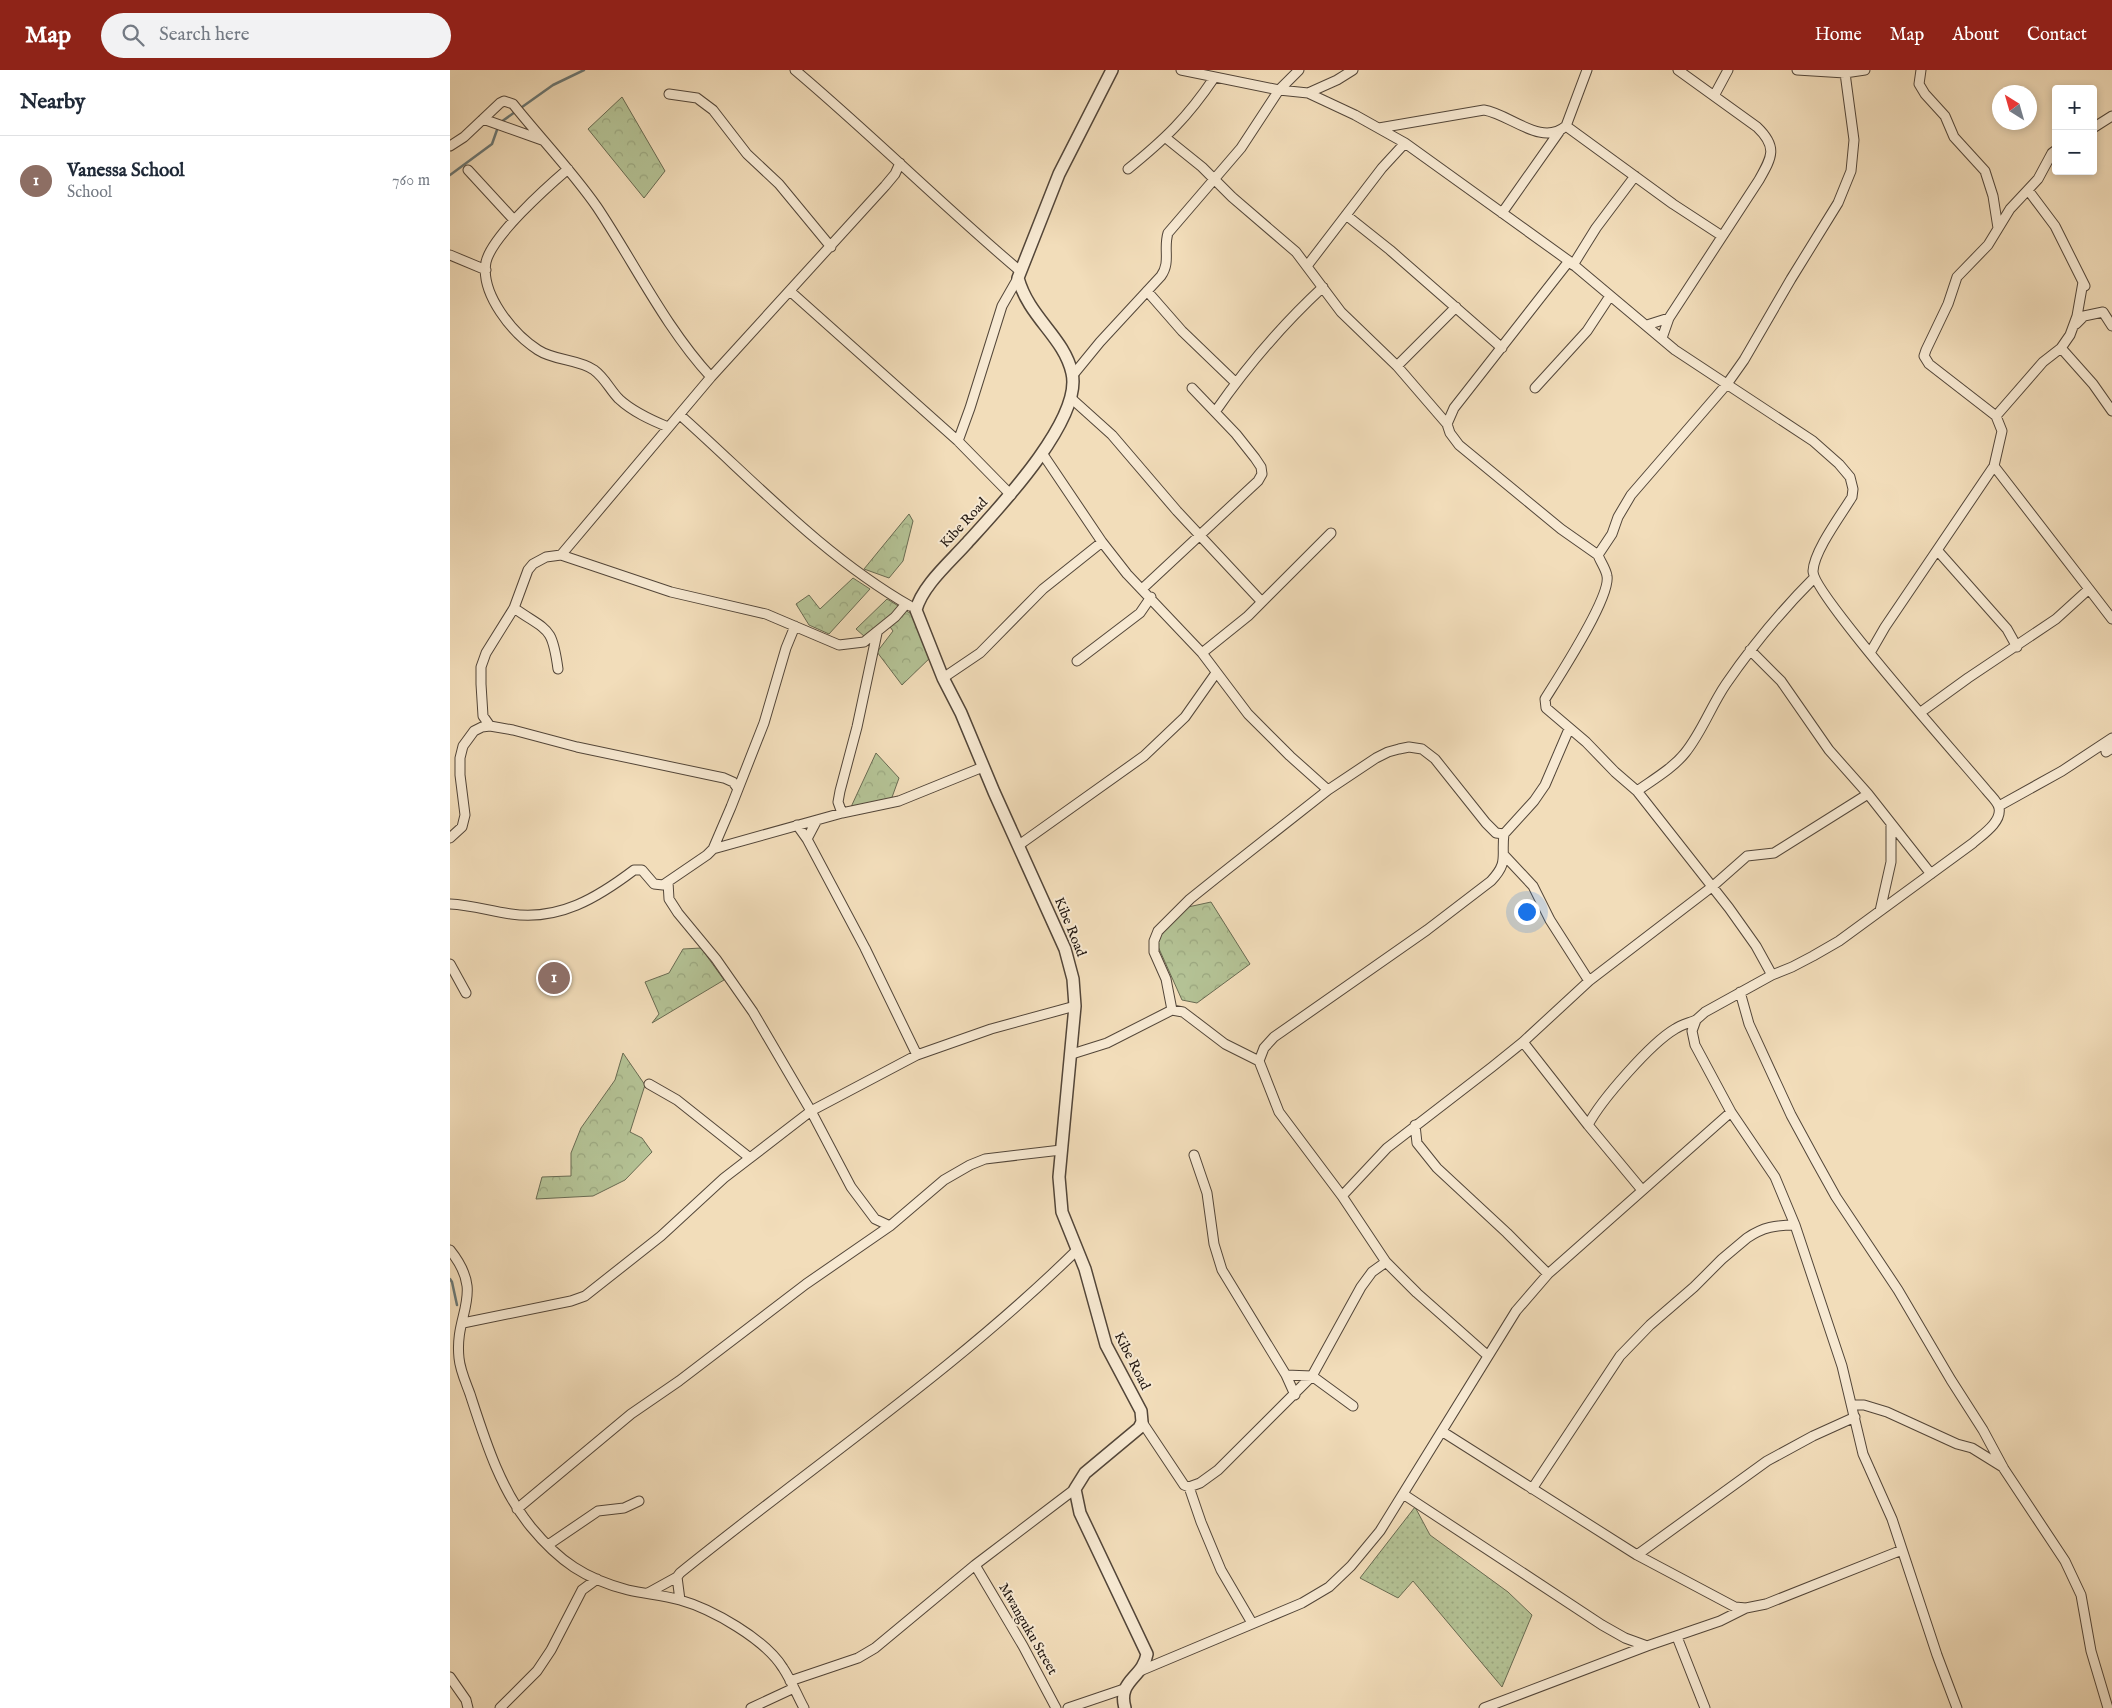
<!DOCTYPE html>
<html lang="en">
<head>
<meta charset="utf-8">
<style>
  body { margin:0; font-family:"IM FELL English",serif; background:#f2f2f3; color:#1f2937 }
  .controls { position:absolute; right:15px; top:15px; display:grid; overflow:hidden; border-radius:5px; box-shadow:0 2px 8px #0003 }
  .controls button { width:45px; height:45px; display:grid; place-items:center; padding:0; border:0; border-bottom:1px solid #e0e1e3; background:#fff; color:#1f2937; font:25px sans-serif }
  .compass { position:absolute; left:1542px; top:15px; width:45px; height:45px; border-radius:50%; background:#fff; box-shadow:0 2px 8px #0003; rotate:323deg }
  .you { position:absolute; left:1076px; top:841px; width:18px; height:18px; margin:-12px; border:4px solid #fff; border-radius:50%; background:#1a73e8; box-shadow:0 0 0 8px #1a73e833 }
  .badge { display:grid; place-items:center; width:32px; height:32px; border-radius:50%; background:#8f2418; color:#fff; font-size:16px; font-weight:700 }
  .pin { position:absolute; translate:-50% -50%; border:2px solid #fff; box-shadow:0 1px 5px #0006 }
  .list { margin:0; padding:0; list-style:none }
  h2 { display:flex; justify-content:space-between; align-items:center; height:65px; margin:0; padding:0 20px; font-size:21px }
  h2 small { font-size:16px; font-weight:400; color:#747a83 }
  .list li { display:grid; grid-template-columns:32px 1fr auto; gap:15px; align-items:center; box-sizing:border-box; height:90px; padding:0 20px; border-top:1px solid #e0e1e3 }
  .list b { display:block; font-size:19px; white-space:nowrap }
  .list p { margin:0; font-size:16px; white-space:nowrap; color:#747a83 }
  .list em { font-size:16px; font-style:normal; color:#747a83 }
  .icon { flex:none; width:28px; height:28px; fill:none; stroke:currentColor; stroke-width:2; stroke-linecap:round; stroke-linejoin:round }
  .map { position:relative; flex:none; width:1662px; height:1638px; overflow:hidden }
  header { display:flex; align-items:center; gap:30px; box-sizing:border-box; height:70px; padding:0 25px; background:#8f2418; color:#fff }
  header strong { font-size:24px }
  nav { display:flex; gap:28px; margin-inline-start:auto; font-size:18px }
  .search { width:350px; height:45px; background:#f2f2f3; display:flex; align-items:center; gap:12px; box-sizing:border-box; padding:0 18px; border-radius:28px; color:#747a83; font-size:19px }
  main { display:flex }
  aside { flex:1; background:#fff }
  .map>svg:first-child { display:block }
  .grass { fill:url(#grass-dots); stroke:#696b52 }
  .forest { fill:url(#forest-crowns); stroke:#696b52 }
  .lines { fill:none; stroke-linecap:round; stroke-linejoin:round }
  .stream { stroke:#6b7875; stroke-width:2.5 }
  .minor-casing { stroke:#534639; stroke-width:11 }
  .tertiary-casing { stroke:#534639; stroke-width:14 }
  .minor { stroke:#f7e9d2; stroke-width:9 }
  .tertiary { stroke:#f7e9d2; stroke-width:11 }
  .labels { text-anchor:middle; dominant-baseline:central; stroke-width:4; stroke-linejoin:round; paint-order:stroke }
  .street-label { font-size:14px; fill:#1e140e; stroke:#f7e9d2 }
</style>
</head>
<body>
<header>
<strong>Map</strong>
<div class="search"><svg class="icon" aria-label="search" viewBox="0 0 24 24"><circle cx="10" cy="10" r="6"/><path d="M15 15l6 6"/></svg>Search here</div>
<nav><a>Home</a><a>Map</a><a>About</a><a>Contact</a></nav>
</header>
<main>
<aside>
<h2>Nearby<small></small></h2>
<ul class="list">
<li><span class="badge" style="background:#8d6e63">1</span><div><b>Vanessa School</b><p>School</p></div><em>760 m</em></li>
</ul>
</aside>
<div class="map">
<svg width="1662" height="1638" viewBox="0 0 1662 1638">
  <defs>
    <pattern id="grass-dots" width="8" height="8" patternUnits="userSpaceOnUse" patternTransform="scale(1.25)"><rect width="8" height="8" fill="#b4c295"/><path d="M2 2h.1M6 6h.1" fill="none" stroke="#9aa67f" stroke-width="1.8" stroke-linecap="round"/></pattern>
    <pattern id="forest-crowns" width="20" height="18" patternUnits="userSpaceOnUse" patternTransform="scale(1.25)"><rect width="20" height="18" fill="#b4c295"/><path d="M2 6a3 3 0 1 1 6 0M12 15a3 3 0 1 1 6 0" fill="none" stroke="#9aa67f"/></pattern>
  </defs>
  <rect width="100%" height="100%" fill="#f2ddba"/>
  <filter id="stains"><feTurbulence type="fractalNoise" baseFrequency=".004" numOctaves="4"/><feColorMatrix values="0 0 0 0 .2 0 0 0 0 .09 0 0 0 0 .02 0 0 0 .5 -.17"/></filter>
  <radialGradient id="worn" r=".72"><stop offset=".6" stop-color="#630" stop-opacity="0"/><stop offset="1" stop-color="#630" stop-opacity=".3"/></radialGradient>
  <path class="grass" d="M965,1437L980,1465L1058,1522L1082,1545L1052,1617L963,1511L948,1528L910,1508Z"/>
  <path class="forest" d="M172,27L215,101L194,128L138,59Z
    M459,444L463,451L453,491L439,508L414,499Z
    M403,508L420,519L379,564L359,555L346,534L359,525L370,539Z
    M437,529L463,545L484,584L452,615L427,582L443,561L435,550L415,567L406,559Z
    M426,683L449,708L441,730L401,737Z
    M761,832L800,894L747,933L732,930L706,872L721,853L738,837Z
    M251,878L274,910L202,953L209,944L195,912L219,903L233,879Z
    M173,983L195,1015L180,1062L192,1068L202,1082L175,1110L143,1126L86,1129L92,1107L121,1106V1083L131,1058L165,1010Z"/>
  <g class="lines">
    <path class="stream" d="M51,52L103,15L134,0
      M0,105L42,74L48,57
      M0,1209L2,1212L7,1235"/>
    <defs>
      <path id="minor" d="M345,0C422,65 493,136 570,201
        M731,0L829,20L858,23L905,45L955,73L1119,191L1225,280L1363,371L1389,394L1400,407L1403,419L1402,427C1391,445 1364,481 1363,501C1362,523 1513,692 1537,721C1541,726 1548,732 1549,738C1552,752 1532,765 1523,773L1389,871L1363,886L1342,897L1322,905L1255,942L1246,950L1242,961L1245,975L1281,1042L1325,1107L1345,1155L1392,1296L1413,1384L1442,1449L1487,1585L1507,1638
        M1347,0L1395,3L1415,0
        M1471,0L1469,14L1475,24L1495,46L1504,67L1535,101L1543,126L1548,158
        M858,23L887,10L903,0
        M219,24L247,28L263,40L297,84L329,114L381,177
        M1264,26L1278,0
        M33,49L92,70
        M1116,56L1223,134L1272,166
        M929,58L1034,40C1060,44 1091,77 1116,56L1137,0
        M1643,58L1662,46
        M716,68L752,97L782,127L846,182L891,242L947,296L997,354L1000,363L1009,375L1111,459L1148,485
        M0,76L14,67L50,33L54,31L63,34C91,69 122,101 147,137C185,194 215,257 261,307
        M118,99C97,117 42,166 36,192C30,224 63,264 88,280C105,291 128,289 144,300C155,308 160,320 169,329C183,342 201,350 218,357
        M678,99C715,69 737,48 764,8
        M18,100L64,150
        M1578,120L1605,156L1635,216
        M1052,143L1109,62
        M896,145L940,180L1052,278
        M0,185L36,200
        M1123,195L1146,158L1185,106
        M857,196L932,98L955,73
        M697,221L732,261L786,313
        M341,222L508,371L561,425
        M1626,254L1634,246L1653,242L1662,256
        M1197,255L1219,248
        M1212,268L1219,248L1309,110C1322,87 1328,77 1307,57L1228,0
        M1611,278L1643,314L1662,341
        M947,296L1006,237
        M623,305L650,272L711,206C721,192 713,179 718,163L791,78L829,20L849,0
        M1085,318L1137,261L1160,226
        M622,329L662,365L727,441L812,532
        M765,342C797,296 832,255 873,217
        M230,345C304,411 373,486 460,536
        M1546,346L1593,292L1611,278L1620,265L1627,246L1633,212
        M997,354L1004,338L1119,191
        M508,371L520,338L552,236L568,208
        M592,383L652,472L677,504L752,583L798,644L840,686L878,720
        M1544,396L1639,519
        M1487,480L1557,559L1567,577
        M111,485L261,307L435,116L445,104L450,93
        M692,519L808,411L812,404L811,397L805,388L786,364L742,318
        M64,538C98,562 102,555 108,599
        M1300,580L1331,611L1379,680L1418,724L1481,804
        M752,583L798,546L881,463
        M1420,583L1435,557L1544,396L1552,361L1546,346L1479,294L1474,286L1476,280L1498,234L1507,207L1538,175L1560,139L1588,109L1602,83L1606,80
        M627,591L690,543L701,527
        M493,608L530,583L593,519L652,472
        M1471,642L1518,608L1606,549L1639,519L1662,549
        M40,656L33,646L31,614V597L36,583L64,538L78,500L83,494L96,487L111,485L221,522L316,544L389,575L414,572L445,547L456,534
        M1656,682L1662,678
        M1187,721C1204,709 1223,698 1235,683C1252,662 1261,636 1276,614C1303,575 1330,542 1364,508
        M1549,736L1612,701L1662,668
        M392,743L388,732L390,721L407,657L427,563
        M347,755L357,769L415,878L467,985
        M0,768L12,757L15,745L10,705V688L13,676L24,661L32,657L40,656L63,660L127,677L274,708L283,712L288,719
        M357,769L367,750
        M569,775L694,686L735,647L766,603
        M263,779L392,743L449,731L533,697
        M1054,785L1083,816L1100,850L1139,911
        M218,812L219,829L228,843L266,889L303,942L361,1041L401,1117L425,1149L440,1156
        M0,834C21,835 40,841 61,844C109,851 147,828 184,800H192L204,814L213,815L257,785L263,779L281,737L314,653L336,578L345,556
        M1430,841L1441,792V754
        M0,894L16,923
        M1322,905L1306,876L1279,838L1187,721L1165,702L1136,672L1096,638L1095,629C1108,608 1161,527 1157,506C1156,499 1150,491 1148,485L1162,464L1168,447L1181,425L1277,314L1294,290L1341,209L1388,133L1401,101L1404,70L1395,3
        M1290,922L1299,954L1341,1045L1366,1091L1386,1127L1448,1220L1501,1310L1533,1360L1554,1399L1615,1491L1631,1525L1641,1581L1658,1638
        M722,940L716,909L704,882V871L708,861L740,829L770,805L878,720L926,688L938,682L949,679L959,677L972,679L985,689L1036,753L1046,763L1054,764L1084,731L1095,715L1119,659
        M1073,972L1138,1055L1192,1120
        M622,984L657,973L722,940L733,942L775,974L809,991
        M199,1014L227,1030L300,1088
        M965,1055L967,1073L987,1098L1057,1163L1098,1204
        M1138,1055C1151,1030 1201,973 1225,959C1231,955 1239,953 1246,950
        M744,1085L757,1123L764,1174L772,1200L836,1305L845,1325
        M892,1126L937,1078L1042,997L1073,972L1139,911L1263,816L1297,786L1324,783L1418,724
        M0,1180C36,1225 4,1242 9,1288C10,1300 16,1313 20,1324C35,1370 50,1419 81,1457C109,1491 135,1509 178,1520C195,1524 213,1525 230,1530C262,1539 315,1569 333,1598C341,1610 347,1625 354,1638
        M13,1253L121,1231L135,1226L211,1166L274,1108L361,1041L467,985L541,959L625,936
        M1037,1285L967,1223L936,1192L892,1126L829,1042L809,991L814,978L824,967L977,860L1041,811C1059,792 1051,787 1054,764
        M836,1305L862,1306L903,1336
        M1403,1335H1414L1437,1342L1507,1374L1522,1378L1551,1396
        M692,1352L734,1415L739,1417L750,1413L768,1400L862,1306L911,1217L922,1202L936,1192
        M993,1362L1187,1485L1285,1537L1296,1538L1316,1534L1452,1480
        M739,1417L751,1452L771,1500L802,1553
        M1082,1419L1170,1286L1200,1255L1244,1217L1272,1189L1297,1168C1313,1157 1326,1155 1345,1155
        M953,1424L1152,1555L1175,1568L1197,1576
        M67,1439L181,1344L229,1311L356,1214L440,1156L494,1110L520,1095L535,1089L611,1080
        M98,1475L148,1441L174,1438L189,1431
        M1187,1485L1317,1391L1363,1366L1405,1347
        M525,1495L573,1576L606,1638
        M198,1523L227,1507
        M230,1530L227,1507L230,1503C362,1396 506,1299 627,1180
        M1227,1567L1255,1638
        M690,1601L852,1533L879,1517L901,1496L930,1461L1066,1241L1098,1204L1281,1042
        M0,1607L16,1630L18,1638
        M340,1611L408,1588L425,1578L525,1495L625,1419
        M50,1638L87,1601L101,1580L132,1520L147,1509
        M301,1638L344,1618
        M618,1638L674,1619
        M1034,1638L1197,1576L1270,1551L1296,1538"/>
      <path id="tertiary" d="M662,0L609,104L568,208C579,248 614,267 622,303C633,350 546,441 516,474C500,492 472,516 466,540L493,608L511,643L544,722L615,879L623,909L625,936L609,1107L612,1142L635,1199L656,1275L691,1341L692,1352L689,1358L635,1403L625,1419L630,1443L697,1584C693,1608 667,1610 675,1638"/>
    </defs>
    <use href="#minor" class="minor-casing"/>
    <use href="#tertiary" class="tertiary-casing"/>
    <use href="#minor" class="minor"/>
    <use href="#tertiary" class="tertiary"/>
  </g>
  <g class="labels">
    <g class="street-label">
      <text transform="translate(514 453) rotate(-47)">Kibe Road</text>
      <text transform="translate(620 857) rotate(68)">Kibe Road</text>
      <text transform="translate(682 1291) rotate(63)">Kibe Road</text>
      <text transform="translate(578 1559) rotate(60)">Mwanguku Street</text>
    </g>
  </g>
  <rect width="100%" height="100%" filter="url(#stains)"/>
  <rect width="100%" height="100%" fill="url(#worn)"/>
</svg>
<div class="controls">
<button>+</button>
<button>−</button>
</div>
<svg class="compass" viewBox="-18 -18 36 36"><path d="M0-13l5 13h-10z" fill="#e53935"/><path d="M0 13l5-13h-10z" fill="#747a83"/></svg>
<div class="you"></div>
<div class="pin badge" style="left:104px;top:908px;background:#8d6e63">1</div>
</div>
</main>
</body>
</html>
